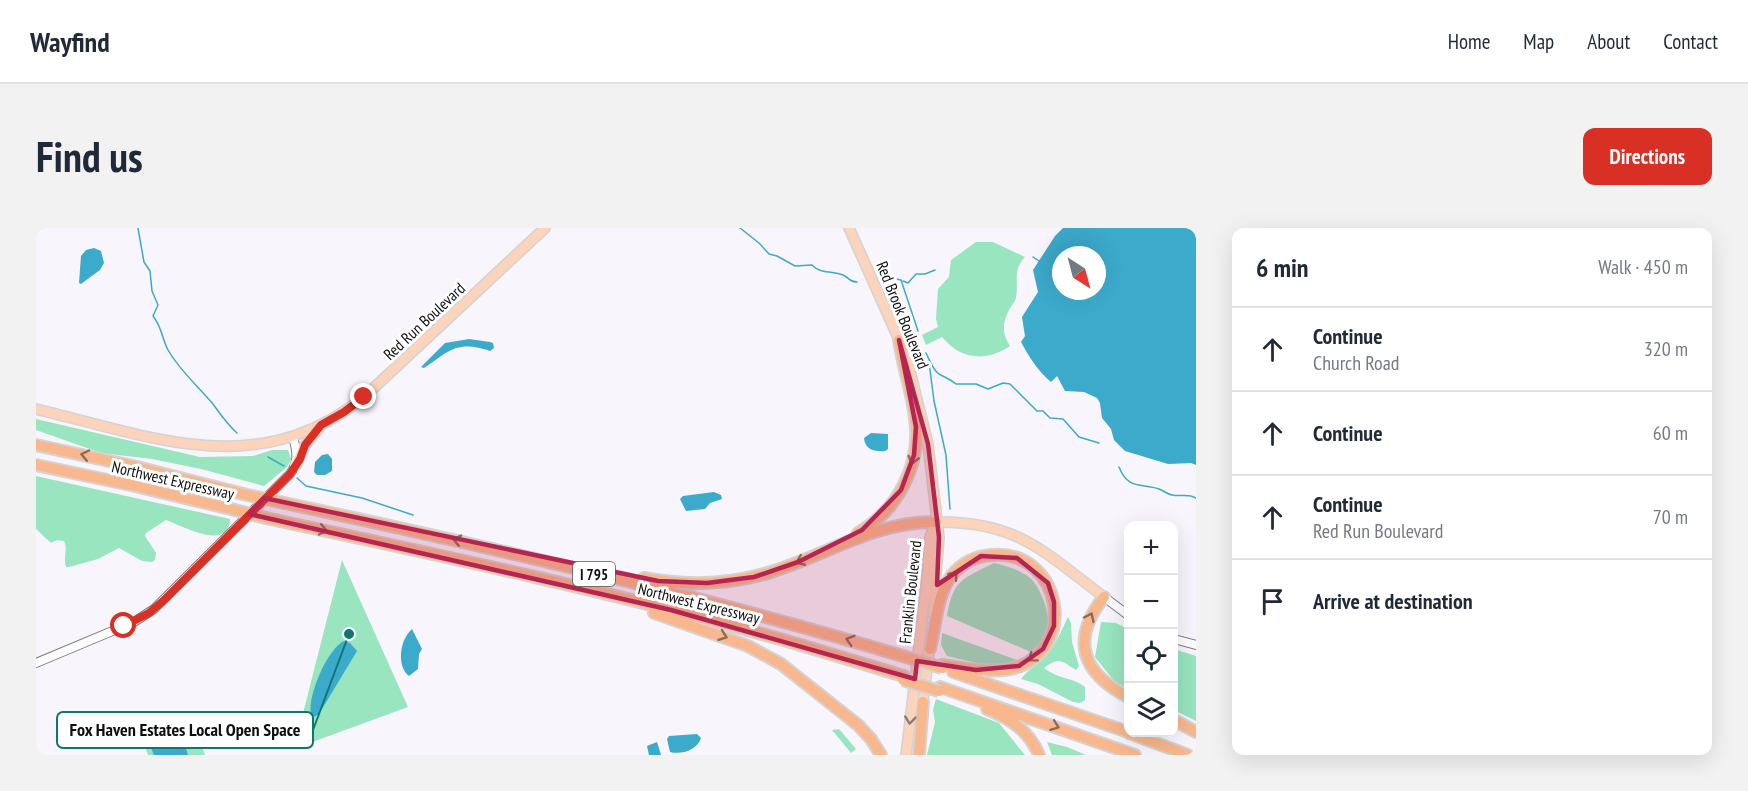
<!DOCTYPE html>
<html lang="en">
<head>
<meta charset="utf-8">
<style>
  body { margin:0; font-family:"PT Sans Narrow",sans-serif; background:#f2f2f3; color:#1f2937 }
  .controls { position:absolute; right:18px; bottom:18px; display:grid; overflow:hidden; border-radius:12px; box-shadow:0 6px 24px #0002 }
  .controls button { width:54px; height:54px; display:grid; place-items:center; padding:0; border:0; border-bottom:2px solid #e0e1e3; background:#fff; color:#1f2937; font:30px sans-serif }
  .compass { position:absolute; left:1016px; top:18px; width:54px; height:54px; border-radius:50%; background:#fff; box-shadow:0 6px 24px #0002; rotate:144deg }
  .stop { position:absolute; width:18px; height:18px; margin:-14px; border:4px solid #d93025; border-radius:50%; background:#fff }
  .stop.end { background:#d93025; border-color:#fff; box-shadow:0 2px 6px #0008 }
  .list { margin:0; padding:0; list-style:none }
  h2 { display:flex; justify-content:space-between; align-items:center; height:78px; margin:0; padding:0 24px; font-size:26px }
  h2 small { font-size:20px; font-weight:400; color:#747a83 }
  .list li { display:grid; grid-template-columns:39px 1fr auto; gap:18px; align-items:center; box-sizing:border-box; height:84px; padding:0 24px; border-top:2px solid #e0e1e3 }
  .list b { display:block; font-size:22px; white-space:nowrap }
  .list p { margin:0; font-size:20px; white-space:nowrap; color:#747a83 }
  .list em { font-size:20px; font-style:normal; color:#747a83 }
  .icon { flex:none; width:33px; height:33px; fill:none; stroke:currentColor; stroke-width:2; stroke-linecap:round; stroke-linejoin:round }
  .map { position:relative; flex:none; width:1160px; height:527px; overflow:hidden; border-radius:12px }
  header { display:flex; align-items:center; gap:36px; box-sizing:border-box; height:84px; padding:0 30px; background:#fff; border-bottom:2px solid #e0e1e3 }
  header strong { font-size:28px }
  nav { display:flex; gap:33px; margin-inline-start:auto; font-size:21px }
  .intro { display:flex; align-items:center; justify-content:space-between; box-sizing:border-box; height:144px; padding:0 36px }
  h1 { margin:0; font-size:42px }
  .button { padding:15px 27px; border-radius:12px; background:#d93025; color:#fff; font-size:21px; font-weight:700 }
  main { display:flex; gap:36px; padding:0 36px }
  aside { flex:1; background:#fff; border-radius:12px; box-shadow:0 6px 24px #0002 }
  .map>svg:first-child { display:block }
  .green { fill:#98e5c0 }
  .water { fill:#3caacb; fill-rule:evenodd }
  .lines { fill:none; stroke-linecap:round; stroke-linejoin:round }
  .stream { stroke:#3caacb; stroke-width:1.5 }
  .minor-casing { stroke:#807d84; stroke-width:10 }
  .major-casing { stroke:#d4d3d4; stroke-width:12 }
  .highway-casing { stroke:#d4d3d4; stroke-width:14 }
  .minor { stroke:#fff; stroke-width:8 }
  .major { stroke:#fbd4bb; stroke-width:9 }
  .highway { stroke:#f8b78d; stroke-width:10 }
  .highway-bridge-casing { stroke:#d4d3d4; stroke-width:14; stroke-linecap:butt }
  .highway-bridge { stroke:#f8b78d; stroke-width:10 }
  .oneway { stroke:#8f6a55 }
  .oneway2 { stroke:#907a6e }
  .route { stroke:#d93025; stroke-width:8 }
  .marked { fill:#b52551; fill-opacity:0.2; stroke:#b52551; stroke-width:4.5; stroke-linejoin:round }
  .labels { text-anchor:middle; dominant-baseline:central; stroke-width:6; stroke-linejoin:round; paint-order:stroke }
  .shield { fill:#fff; stroke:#565658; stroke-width:1.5 }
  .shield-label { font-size:15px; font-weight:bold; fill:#0e0d10 }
  .street-label { font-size:16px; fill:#0e0d10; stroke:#fff }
  .leader { fill:none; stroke:#0f766e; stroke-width:2 }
  .callout-dot { fill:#0f766e; stroke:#fff; stroke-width:2 }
  .callout { fill:#fff; stroke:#0f766e; stroke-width:2 }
  .callout-label { font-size:18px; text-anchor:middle; font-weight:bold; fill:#0e0d10 }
</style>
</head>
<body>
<header>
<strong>Wayfind</strong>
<nav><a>Home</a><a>Map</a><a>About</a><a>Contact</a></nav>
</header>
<div class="intro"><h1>Find us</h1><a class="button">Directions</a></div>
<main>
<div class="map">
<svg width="1160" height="527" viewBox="0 0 1160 527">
  <rect width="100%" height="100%" fill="#f8f5fc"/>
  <path class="green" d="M940,14H957L989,29C976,42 983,55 980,70C979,74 975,78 973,82C966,95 966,106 974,118C950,134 925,132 906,109L890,117L886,107L902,99L900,91L902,61L913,49L915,32Z
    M0,191L164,229L217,228L236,222H252L255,231L251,239L228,258L165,241L116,231L65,225L0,202Z
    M0,248L194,291C193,324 146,298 130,292L110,305L109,308L120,325L119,332L116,334L106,333L83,320L62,331L33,339H30C27,330 32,321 28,313L21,312L15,315L0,301Z
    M306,332L372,479L260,520V513Z
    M958,335C970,338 982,341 993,349C1005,358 1017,392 1011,406C1008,413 1000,418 995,424L911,388C917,351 927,351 958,335Z
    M1032,389L1035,395L1036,414L1043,438L1040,442C1026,433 1023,428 1008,440C1022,451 1036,449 1049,459V472L1044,475L1037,474L1002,456L985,451C992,441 1005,435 1013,424C1021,414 1026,401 1032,389Z
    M1065,394L1080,395L1092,401V461L1078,453L1059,429Z
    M906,405L981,432C955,441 937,434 911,428L905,417Z
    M1138,421L1160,428V493L1138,482Z
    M900,471L963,495L989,527H891L899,494L897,482Z
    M154,484L169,527H112L104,505Z
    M803,501L820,521L815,525L796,502Z
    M1011,514L1031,519L1050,527H1016Z"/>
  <path class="water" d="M1027,0H1160V237L1155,235L1132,236L1089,223L1078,212L1075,201L1066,190L1064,175L1061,170L1048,164L1029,163L1021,148L1015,154C1002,143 993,129 985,114L989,108L986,89L1002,64L997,42L1019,8ZM1025,27H1061V63H1025Z
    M58,20L65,23L68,35L64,42L45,56L43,55L45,28L50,22Z
    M433,111L454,114L457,115L458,120L454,123C420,112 414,123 388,140L385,139L409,115Z
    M835,205L852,206V221L849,223C839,224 829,222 828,210Z
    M292,226L296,231V243L289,247H281L278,244L279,234L286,227Z
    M678,264L685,267L686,271L674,275L669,281L650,283L644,271L647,268Z
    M376,401L386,421L383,426L382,441L373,448C360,438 364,411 376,401Z
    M308,413L314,415L321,423L283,486L278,489L275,487C271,469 291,421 308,413Z
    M141,502L146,507L152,527H118L113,515L115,512Z
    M661,506L665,510C661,522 646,527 634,524L631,511L633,508Z
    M621,514L625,527H613L611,518Z"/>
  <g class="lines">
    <path class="stream" d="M102,0L108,34L114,43L116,63L122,77L117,88C126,99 126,111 132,122C144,143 162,158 177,176C185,187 191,196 201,205
      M704,0L723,15L733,26L741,28L759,38L776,37C785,47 798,42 809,48C814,51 814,54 821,54
      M997,29L1003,33
      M856,50L865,52L882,103
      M867,53L872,55L880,46H889L899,42
      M890,125C893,131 897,142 903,146C910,150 914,151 920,156H940L952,161L967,155L974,156L1001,183H1007L1014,190L1027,191L1043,209L1063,215
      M893,134L898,173L910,227L914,281
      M232,229L248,238
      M1083,239C1092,262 1105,255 1123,261C1128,263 1131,266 1136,267C1145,269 1152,265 1160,270
      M261,250L270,258L326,270L377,287"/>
    <defs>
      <path id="minor" d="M1068,369L1092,387
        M1138,411L1160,417
        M0,435L98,394L118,381L254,246C263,234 261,223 257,209"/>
      <path id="major" d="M813,0L865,116
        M872,135L892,216L903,309L897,385
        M0,181C117,209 222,254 328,169L509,0
        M260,237L269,217L282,201
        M900,294C981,293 1007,323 1068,369
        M886,480L894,416
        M870,527L891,351L894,309L900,294"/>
      <path id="highway" d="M0,217L101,239L207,266
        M0,237L95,257L195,281
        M244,274C454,319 664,367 870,429
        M230,290C392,325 555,359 715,403C766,417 817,433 868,448
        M822,305C862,282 886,236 879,190C876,164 867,139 863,112
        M608,350C650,358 693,357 735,344C790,327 840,293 900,294
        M1068,369C1034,412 1046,445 1092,469
        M618,385L712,418L745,436L822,497L835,511L845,527
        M894,421C900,398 900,367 916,347C926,335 940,328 956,327C1027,321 1044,426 974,441C952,445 928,440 906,437
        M917,444L1092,504
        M904,459L1099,527
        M951,481C975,491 993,503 1003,527
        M1138,492L1160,504
        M1093,505L1152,527
        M883,527L887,474"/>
    </defs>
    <use href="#minor" class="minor-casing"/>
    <use href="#major" class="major-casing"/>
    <use href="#highway" class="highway-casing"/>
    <use href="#minor" class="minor"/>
    <use href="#major" class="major"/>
    <use href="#highway" class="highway"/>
    <defs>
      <path id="highway-bridge" d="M207,266L244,274
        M195,281L230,290
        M870,429L906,440
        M867,452L903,463"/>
    </defs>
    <use href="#highway-bridge" class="highway-bridge-casing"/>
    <use href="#highway-bridge" class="highway-bridge"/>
  </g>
  <defs><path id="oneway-chevron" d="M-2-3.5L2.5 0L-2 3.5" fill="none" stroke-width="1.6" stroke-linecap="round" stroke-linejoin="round" transform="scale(1.5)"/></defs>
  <g class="oneway">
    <use href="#oneway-chevron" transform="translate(49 227) rotate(-168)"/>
    <use href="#oneway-chevron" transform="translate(877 232) rotate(103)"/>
    <use href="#oneway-chevron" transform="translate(287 302) rotate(12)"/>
    <use href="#oneway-chevron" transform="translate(421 312) rotate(-167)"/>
    <use href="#oneway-chevron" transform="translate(764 333) rotate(158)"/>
    <use href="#oneway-chevron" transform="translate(918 347) rotate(-49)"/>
    <use href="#oneway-chevron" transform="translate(1054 389) rotate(-65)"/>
    <use href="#oneway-chevron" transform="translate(687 408) rotate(20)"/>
    <use href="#oneway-chevron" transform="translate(814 412) rotate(-163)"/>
    <use href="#oneway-chevron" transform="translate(996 430) rotate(143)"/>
    <use href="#oneway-chevron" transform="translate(1019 498) rotate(20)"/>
  </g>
  <use class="oneway2" href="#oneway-chevron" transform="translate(874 492) rotate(96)"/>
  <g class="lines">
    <path class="route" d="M88,398L113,385L127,373L254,246L264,231L269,217L285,197L308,184L328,169"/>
  </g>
  <path class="marked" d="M863,112L892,216L903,309L901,357L945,328L981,330L1012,355L1018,374V398L1007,421L983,438L940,442L881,433L879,451L635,382L213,286L228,270L622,353L671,355L718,349L762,334L826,302L865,262L878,227L880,199Z"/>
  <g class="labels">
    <rect class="shield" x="537" y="334" width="42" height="24" rx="4.5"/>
    <g class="shield-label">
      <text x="558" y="346">I 795</text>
    </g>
    <g class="street-label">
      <text transform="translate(867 87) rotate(68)">Red Brook Boulevard</text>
      <text transform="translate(388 93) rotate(-43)">Red Run Boulevard</text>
      <text transform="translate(137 252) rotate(13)">Northwest Expressway</text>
      <text transform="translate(874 364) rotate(-84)">Franklin Boulevard</text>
      <text transform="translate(663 375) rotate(14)">Northwest Expressway</text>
    </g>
  </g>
  <path class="leader" d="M313 406L277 502"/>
  <circle class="callout-dot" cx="313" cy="406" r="6"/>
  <rect class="callout" x="21" y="484" width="256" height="36" rx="6"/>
  <g class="callout-label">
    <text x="149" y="508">Fox Haven Estates Local Open Space</text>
  </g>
</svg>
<div class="controls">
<button>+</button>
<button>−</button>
<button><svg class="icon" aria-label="locate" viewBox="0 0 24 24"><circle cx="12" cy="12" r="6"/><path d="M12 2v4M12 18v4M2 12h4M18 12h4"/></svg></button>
<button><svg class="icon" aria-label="layers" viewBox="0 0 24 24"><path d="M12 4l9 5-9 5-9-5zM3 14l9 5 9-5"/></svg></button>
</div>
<svg class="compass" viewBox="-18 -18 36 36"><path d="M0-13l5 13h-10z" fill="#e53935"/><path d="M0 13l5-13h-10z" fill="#747a83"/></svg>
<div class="stop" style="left:88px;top:398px"></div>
<div class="stop end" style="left:328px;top:169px"></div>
</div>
<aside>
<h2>6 min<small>Walk · 450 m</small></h2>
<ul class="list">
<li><svg class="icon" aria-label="ahead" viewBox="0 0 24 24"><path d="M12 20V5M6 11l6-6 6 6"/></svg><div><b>Continue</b><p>Church Road</p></div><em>320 m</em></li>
<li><svg class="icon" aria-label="ahead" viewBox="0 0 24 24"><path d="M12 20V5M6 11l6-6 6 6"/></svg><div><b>Continue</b></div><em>60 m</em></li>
<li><svg class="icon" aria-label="ahead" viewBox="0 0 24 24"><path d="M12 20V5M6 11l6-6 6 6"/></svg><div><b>Continue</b><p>Red Run Boulevard</p></div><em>70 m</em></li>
<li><svg class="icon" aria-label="arrive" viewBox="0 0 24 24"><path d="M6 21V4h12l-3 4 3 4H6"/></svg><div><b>Arrive at destination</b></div></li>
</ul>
</aside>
</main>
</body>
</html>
